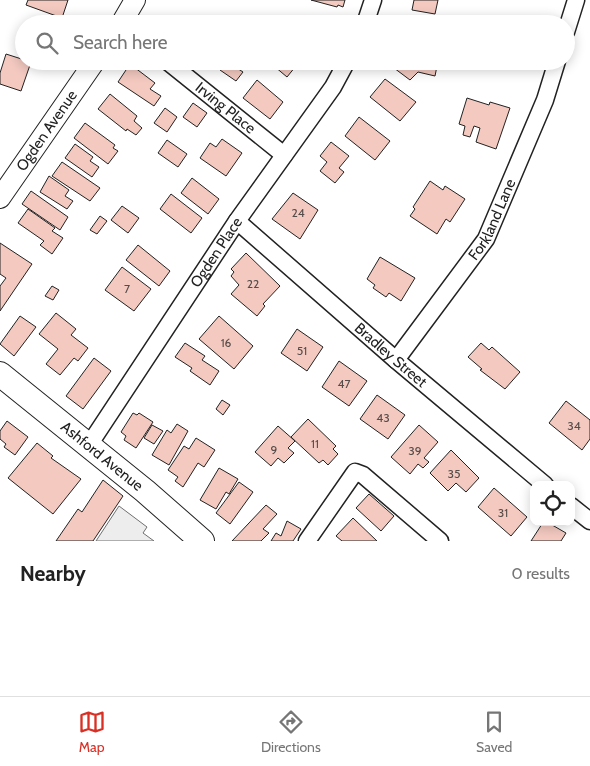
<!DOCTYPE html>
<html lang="en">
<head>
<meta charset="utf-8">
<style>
  body { margin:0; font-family:Cabin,sans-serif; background:#f2f2f2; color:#222 }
  .controls { position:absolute; right:15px; bottom:15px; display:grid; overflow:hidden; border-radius:10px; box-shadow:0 2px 12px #0003 }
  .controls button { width:45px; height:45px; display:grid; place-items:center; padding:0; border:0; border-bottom:1px solid #e0e0e0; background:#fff; color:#222; font:25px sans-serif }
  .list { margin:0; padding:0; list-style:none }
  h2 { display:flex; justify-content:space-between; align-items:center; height:65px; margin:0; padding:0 20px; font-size:21px }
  h2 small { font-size:16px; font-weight:400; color:#767676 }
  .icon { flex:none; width:28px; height:28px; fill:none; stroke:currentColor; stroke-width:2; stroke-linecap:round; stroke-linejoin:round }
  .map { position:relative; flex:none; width:590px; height:541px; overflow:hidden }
  .search { position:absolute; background:#fff; box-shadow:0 2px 12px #0003; left:15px; right:15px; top:15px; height:55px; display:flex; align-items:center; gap:12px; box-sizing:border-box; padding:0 18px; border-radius:28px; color:#767676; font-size:19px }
  .sheet { height:155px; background:#fff }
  nav { display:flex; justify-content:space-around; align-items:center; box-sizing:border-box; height:70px; border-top:1px solid #e0e0e0; background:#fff; font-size:14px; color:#767676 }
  nav a { display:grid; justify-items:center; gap:2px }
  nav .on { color:#d93025 }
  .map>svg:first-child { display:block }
  .parking { fill:#ededed; stroke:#6f6f6f }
  .building { fill:#f3c9c0; stroke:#222 }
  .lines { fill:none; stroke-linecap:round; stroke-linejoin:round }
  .minor-casing { stroke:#222; stroke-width:19 }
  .tertiary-casing { stroke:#222; stroke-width:22 }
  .secondary-casing { stroke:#222; stroke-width:26 }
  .minor { stroke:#fff; stroke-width:16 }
  .tertiary { stroke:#fff; stroke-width:20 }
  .secondary { stroke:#fff; stroke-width:24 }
  .labels { text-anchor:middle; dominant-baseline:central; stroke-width:4; stroke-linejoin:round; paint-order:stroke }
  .number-label { font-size:12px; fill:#564c4a }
  .street-label { font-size:15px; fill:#222; stroke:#fff }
</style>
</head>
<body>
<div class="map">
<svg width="590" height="541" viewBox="0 0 590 541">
  <rect width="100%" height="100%" fill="#fff"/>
  <path class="parking" d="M119,506L147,527L143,533L154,541H96Z"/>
  <path class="building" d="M28,0H68L62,18L26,5Z
    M311,0H345L343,7L338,5L337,7Z
    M414,0H438L435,14L412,10Z
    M6,54L31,62L21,91L0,84V73Z
    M226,61L243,72L236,81L220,70Z
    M268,61H300L287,77Z
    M398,61H438L435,76L418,72L410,80L394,68Z
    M130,64L155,83L150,89L161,96L154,106L118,82Z
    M385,79L416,102L400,121L370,97Z
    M257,80L283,102L270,119L243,98Z
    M110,94L137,116L134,121L142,128L136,135L127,129L126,131L98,109Z
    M467,98L489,105L490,102L510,108L496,149L476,142L480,128L474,126L470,137L463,135L465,126L459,124Z
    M193,103L207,113L197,127L183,117Z
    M165,108L177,117L167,132L154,123Z
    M359,117L390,141L375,160L345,136Z
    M85,123L115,145L113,148L118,151L108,164L74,138Z
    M222,139L242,153L226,176L200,158L210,143L216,147Z
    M167,140L187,154L178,167L158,153Z
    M331,142L349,156L339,168L344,172L335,183L320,171L327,162L320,156Z
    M75,144L93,157L90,161L99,167L92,177L65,158Z
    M62,162L100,188L90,201L52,176Z
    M49,176L69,190L65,196L73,201L67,209L40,192Z
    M192,178L219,199L208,214L181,193Z
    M430,181L443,190L445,186L465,199L450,222L446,219L437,234L410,216L415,209L413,207Z
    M31,191L68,217L60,230L22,204Z
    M293,193L318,210L300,239L272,219Z
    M171,194L202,218L191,233L160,209Z
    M122,206L139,218L128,233L111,220Z
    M28,209L55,228L52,231L63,238L52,254L40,245L44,241L18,223Z
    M100,216L107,221L97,234L90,230Z
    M0,243L32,264L0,311V286L6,278L0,274Z
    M138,245L170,271L159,286L126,260Z
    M246,253L280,286L263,304L265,306L257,316L231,294L239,285L231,276L234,272L231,269Z
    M380,257L415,278L401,301L389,293L386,297L373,288L375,285L367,279Z
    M122,267L151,289L134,311L105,290Z
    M52,286L59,290L53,300L45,296Z
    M56,313L76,329L71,335L88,348L78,361L74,358L60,375L46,364L58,349L39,334Z
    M20,316L36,327L14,356L0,344Z
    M219,316L253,346L234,369L199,339Z
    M297,329L323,347L307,371L281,353Z
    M185,343L205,356L202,360L219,371L210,385L190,371L192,368L175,357Z
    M481,343L489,350L492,347L520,372L505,389L480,370L482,369L468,357Z
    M94,358L111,371L83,409L66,396Z
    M339,361L367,381L349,406L322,387Z
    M377,395L405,415L388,439L360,419Z
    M222,400L230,405L223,415L216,409Z
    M566,401L590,420V439L582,450L549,423Z
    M133,413L137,415L139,413L153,422L136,448L124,440L126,436L121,432Z
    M308,419L336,446L333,449L338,454L328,465L323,460L319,463L291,437Z
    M7,421L28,437L15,455L4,447L6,444L0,439V431Z
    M177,424L188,431L169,465L152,455L167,430L171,433Z
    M152,425L163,431L154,444L144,438Z
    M419,425L438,442L424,458L429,462L423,468L418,464L410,474L391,457Z
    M278,426L295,441L288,448L294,453L284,463L278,458L271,466L255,452Z
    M196,438L215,450L204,467L198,463L183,487L175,481L178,477L168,470L184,446L189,449Z
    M37,443L53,456L51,458L81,479L53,514L8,478Z
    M451,450L479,478L466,492L456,483L448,491L430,473Z
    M219,468L238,479L229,494L226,492L216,509L200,500Z
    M103,480L123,496L93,541H56L78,509L82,512Z
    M239,482L253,492L230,524L216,513Z
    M494,488L527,517L511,536L478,507Z
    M369,494L394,516L381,531L356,508Z
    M266,505L277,514L263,529L269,533L261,541H232Z
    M353,518L377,541H342L336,536Z
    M287,521L301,529L293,541H271L276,533L281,536Z
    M547,522L566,533L561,541H531L542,524L545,525Z"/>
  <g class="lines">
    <defs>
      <g id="minor">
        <path d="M365,24L373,0"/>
        <path d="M566,32L576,0"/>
        <path id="s1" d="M167,61L284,155"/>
        <path id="s2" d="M237,221L396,360L545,485"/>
        <path id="s3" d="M396,360L486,239L545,100L557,61"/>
        <path id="s4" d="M89,445L237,221L333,87L347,61"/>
        <path d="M571,506L590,521"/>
        <path d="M307,541L355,472L363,475L440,541"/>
      </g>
      <g id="tertiary">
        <path d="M121,24L135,0"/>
        <path id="s5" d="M0,198L95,61"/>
      </g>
      <g id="secondary">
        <path id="s6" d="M0,374L145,491L202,541"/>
      </g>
    </defs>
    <use href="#minor" class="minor-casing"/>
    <use href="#tertiary" class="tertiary-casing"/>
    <use href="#secondary" class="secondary-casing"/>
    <use href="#minor" class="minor"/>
    <use href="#tertiary" class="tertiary"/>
    <use href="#secondary" class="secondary"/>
  </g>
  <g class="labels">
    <g class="number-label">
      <text x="298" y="212">24</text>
      <text x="253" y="283">22</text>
      <text x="127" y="288">7</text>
      <text x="226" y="342">16</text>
      <text x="302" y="350">51</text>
      <text x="344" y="383">47</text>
      <text x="383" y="417">43</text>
      <text x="574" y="425">34</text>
      <text x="315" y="443">11</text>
      <text x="274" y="449">9</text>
      <text x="415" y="450">39</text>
      <text x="454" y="473">35</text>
      <text x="503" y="512">31</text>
    </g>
    <g class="street-label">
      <text stroke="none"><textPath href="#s1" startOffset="75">Irving Place</textPath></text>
      <text stroke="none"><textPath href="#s5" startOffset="82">Ogden Avenue</textPath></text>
      <text stroke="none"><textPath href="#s3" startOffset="171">Forkland Lane</textPath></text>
      <text stroke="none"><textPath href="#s4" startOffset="231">Ogden Place</textPath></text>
      <text stroke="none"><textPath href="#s2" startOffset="204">Bradley Street</textPath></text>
      <text stroke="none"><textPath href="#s6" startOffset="131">Ashford Avenue</textPath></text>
    </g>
  </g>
</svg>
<div class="controls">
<button><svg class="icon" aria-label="locate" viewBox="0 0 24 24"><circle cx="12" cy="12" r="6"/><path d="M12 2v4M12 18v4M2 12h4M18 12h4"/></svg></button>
</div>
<div class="search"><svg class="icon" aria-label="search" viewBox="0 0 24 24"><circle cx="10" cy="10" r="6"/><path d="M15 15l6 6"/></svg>Search here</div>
</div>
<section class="sheet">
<h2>Nearby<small>0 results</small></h2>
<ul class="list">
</ul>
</section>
<nav>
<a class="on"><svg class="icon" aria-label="map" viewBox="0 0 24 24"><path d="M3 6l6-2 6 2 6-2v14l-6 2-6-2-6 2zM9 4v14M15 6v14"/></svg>Map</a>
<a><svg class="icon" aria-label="directions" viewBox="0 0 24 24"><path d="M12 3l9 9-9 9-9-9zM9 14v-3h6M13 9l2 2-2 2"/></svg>Directions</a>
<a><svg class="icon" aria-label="saved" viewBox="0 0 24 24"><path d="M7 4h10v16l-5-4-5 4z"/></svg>Saved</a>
</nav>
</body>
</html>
